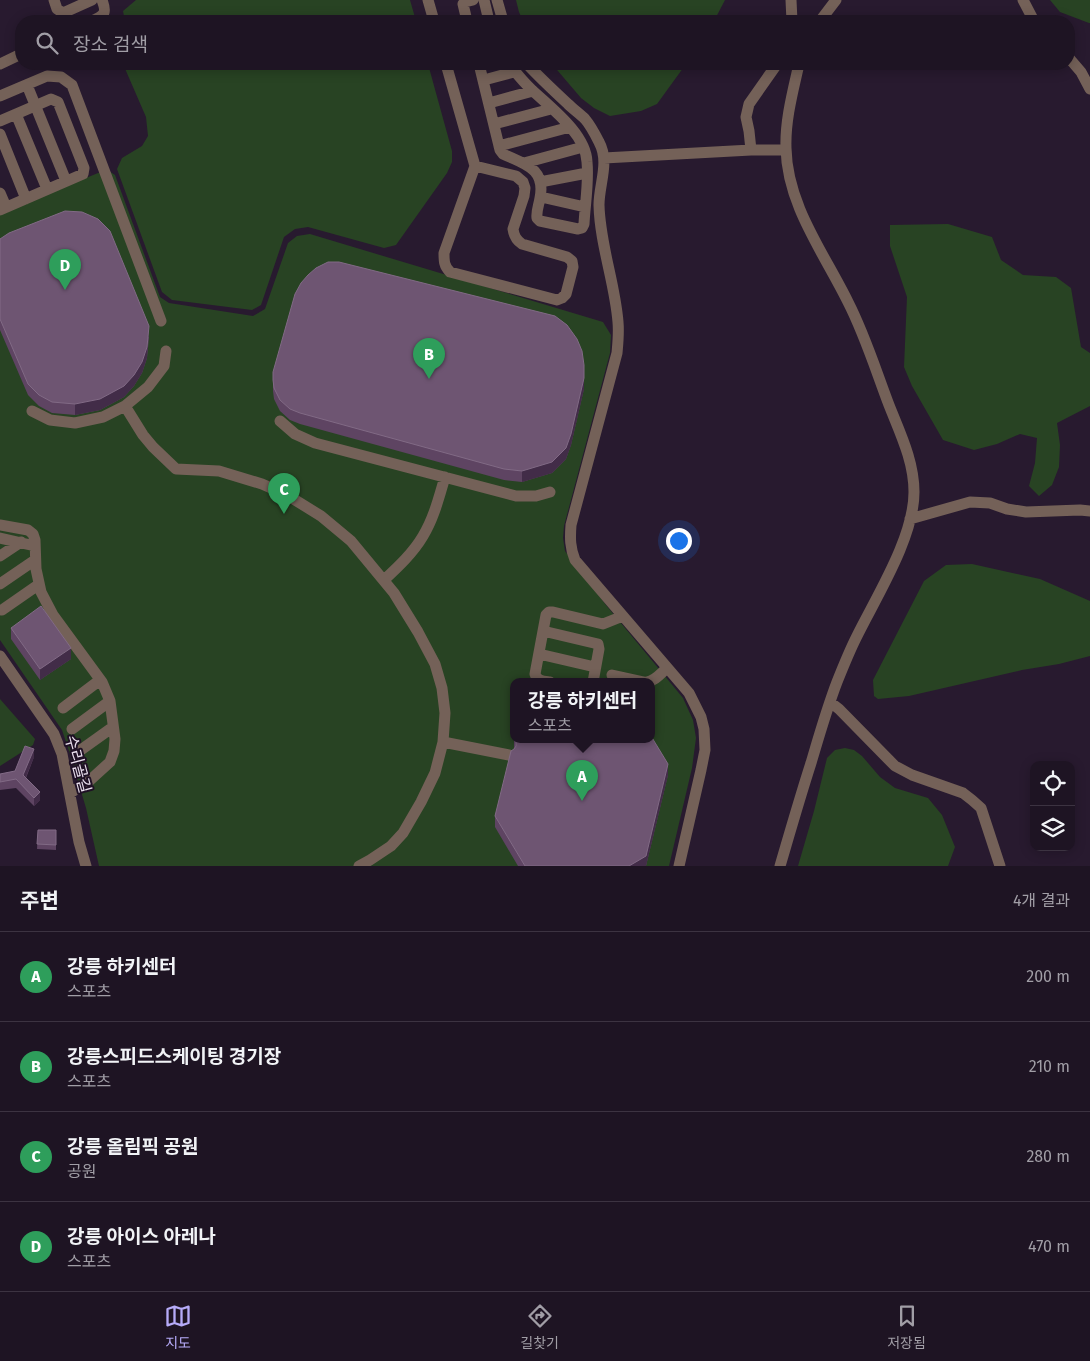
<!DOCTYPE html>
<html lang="ko">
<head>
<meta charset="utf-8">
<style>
  body { margin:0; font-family:"Fira Sans","Noto Sans KR",sans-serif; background:#2b2130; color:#f1f3f6 }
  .controls { position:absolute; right:15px; bottom:15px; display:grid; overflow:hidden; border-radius:10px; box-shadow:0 2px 12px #0003 }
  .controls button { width:45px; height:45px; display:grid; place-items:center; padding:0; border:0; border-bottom:1px solid #3c3341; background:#1e1423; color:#f1f3f6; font:25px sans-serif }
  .you { position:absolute; left:678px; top:540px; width:18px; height:18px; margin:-12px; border:4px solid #fff; border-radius:50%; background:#1a73e8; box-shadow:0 0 0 8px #1a73e833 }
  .badge { display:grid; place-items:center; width:32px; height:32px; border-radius:50%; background:#b6abf8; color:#fff; font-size:16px; font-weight:700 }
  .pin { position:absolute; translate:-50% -41px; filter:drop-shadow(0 1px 2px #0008) }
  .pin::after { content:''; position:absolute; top:26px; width:18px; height:15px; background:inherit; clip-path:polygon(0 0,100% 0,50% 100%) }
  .popup { position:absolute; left:510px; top:678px; width:145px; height:65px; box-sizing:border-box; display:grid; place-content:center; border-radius:10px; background:#1e1423; filter:drop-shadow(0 1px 4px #0005); font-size:16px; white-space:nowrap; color:#a19ea6 }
  .popup b { font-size:19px; color:#f1f3f6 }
  .popup::after { content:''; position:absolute; left:50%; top:100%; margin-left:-10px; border:10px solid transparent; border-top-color:#1e1423 }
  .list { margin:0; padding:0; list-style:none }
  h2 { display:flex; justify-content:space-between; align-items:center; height:65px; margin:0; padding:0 20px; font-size:21px }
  h2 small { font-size:16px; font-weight:400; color:#a19ea6 }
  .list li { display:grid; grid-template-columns:32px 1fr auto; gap:15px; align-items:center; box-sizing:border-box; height:90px; padding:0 20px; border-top:1px solid #3c3341 }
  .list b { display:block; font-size:19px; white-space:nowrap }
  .list p { margin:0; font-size:16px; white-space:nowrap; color:#a19ea6 }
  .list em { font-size:16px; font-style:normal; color:#a19ea6 }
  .icon { flex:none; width:28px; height:28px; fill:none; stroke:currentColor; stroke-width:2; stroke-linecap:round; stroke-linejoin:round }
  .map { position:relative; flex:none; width:1090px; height:866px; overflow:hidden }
  .search { position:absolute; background:#1e1423; box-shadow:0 2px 12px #0003; left:15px; right:15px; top:15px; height:55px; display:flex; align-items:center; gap:12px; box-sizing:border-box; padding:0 18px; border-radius:20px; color:#a19ea6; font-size:19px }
  .sheet { height:425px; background:#1e1423 }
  nav { display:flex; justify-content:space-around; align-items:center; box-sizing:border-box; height:70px; border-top:1px solid #3c3341; background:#1e1423; font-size:14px; color:#a19ea6 }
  nav a { display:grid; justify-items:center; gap:2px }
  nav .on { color:#b6abf8 }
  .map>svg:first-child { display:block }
  .green { fill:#284323; fill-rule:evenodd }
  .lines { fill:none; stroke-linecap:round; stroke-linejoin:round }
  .minor { stroke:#746158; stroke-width:11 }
  .wall { fill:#5e4462 }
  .shaded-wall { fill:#422c48 }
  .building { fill:#6e5572; stroke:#816a85 }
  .labels { text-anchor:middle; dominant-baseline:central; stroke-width:4; stroke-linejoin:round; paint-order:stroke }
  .street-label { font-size:16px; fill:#eae0ee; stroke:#1f1125 }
</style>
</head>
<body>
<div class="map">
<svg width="1090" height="866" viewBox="0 0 1090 866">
  <rect width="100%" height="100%" fill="#281a2f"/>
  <path class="green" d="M136,0H410L416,21H125L123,11Z
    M516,0H725L714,21H523L519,12Z
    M1050,0H1090V23H1089L1060,12Z
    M123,64H428L452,151V162L447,173L396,245L384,248L308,227L295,229L284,237L261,305L252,310L172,300L162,292L117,169L122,158L142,146L148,136L146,117Z
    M552,64H686L657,104L641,111L610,116L594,108L581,98Z
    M103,171H109L115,175L160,297L169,303L253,316L265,309L288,243L297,236L310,234L603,322L611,335L610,353L564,526L563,538L565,551L606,605L683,698L693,720L696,738L692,768L669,866H99L86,808L69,751L62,730L0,640V213ZM513,682H651V740H513Z
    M948,224L992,237L1001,260L1023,275L1056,277L1071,288L1081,347L1090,353V406L1057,423L1060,445L1059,467L1052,485L1039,496L1029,486L1035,463L1037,438L1020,434L997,444L974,450L943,440L912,386L904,367L907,297L890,246V225Z
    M972,564L1040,579L1090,601V656L1059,664L1022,670L909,696L878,699L874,696L873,680L924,581L946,565Z
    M0,699L35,739L33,745L0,766Z
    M845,748L854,750L862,756L880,777L895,788L928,798L942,815L955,847L948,866H798L814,811L827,758L835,750Z"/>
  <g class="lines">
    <path class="minor" d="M54,0L57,9L63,13L92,0
      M428,0L434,21
      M484,0L489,21
      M497,0L503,21
      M791,0L792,21
      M1023,0L1034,21
      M92,21C105,15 107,13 102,0
      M467,21L463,4L465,2L473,0
      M820,21L836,0
      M1069,58L1081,72L1090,89
      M0,64L21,54
      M446,64L475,166L444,253C444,261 444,266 450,272L557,300L562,298L566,294L573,267L572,261L567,257L522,244C516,240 514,236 513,229L524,196L525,188L523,182L516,176L475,166
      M479,64L500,150L503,154C524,164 546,168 540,198C539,205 536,211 537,218L540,221L578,229L582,228L584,224C585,204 589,182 587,162C586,134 551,108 532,90C523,82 516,73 509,64
      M527,64C540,78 554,91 568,104C573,109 580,114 585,119C591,126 595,134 599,142C610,162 599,184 599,205C600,245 615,283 618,322C619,333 618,342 617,353L571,525C570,538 570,548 575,560L689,693L701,717L704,729L705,750L701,770L679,866
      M484,80L514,72
      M27,85L66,181
      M0,96L47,76L61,77L72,85L161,321
      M489,103L533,91
      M16,114L47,189
      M0,121L51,99L58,102L84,168L83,174L0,210
      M494,124L551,109
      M0,134L26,199
      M499,146L570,127
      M751,150L749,131L746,117L749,104L777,64
      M604,158L751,150H785
      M524,163L583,147
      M540,182L587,173
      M0,193L6,207
      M541,197L585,207
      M125,406L143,435L153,447L176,469L219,471L262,484L287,495L321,516L351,541L394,593L418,632L435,664L442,688L445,713L443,742L435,773L421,802L403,833L391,846L370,860L359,866
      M32,411L50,420L75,423L103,417L125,406L148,387L164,366L166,351
      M280,421L295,434L315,443L516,496H536L550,492
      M910,519L970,502L990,503L1007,509L1026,512L1080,510L1090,511
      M0,525L28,530L33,534L35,540L36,569L41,592L53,615L102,682L110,701L115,739L114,751L110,762L88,782L70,793
      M0,538L35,546
      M0,556L21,542
      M384,580C398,567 413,553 423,536C434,518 439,497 445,477
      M0,584L35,560
      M2,610L38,585
      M543,631L598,644L599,649L593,682
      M539,654L595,667
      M0,656L54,734L62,754L79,842L86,866
      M612,675L644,682
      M550,682C543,681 537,681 535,674L546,615L549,612H553L603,624L623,616
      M647,682C655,681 661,673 667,668
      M830,702L839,709L895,766L912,775L963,793L972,800L981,808L1000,866
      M63,708L100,680
      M72,729L110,701
      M443,742L509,755
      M78,752L113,727
      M780,866C790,832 800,797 811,763C819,736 827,708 837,682C843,667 849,652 856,638C876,597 914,538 914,492C914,461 900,433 889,405C876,371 865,335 848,302C824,253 787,205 786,148C785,120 793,91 799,64"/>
  </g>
  <path class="wall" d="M0,239L149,337L147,358L142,373L134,386L124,397L100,410L75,415L52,413L39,406L28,395L0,330Z
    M273,380L584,389L571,445L566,459L552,473L522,482L504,480L300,424L290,420L280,411L274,399L273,391Z
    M11,628L71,659L40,680L11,639Z
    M514,740H651L668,775L646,866H518L495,827V816L514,749Z
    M34,757L26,778L40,800L34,806L16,788L0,790V774L15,771Z
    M38,830H56V850L37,849Z"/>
  <path class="shaded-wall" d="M149,326L147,358L142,373L134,386L124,397L100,410L75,415V404Z
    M584,378V389L571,445L566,459L552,473L522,482V471Z
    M71,648V659L40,680V669Z
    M34,749V757L23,784V775Z
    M668,764V775L646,866H629Z
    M40,792V800L34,806V798Z"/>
  <path class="building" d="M65,211L82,212L98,219L110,231L149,326L147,347L142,362L134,375L124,386L100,399L75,404L52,402L39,395L28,384L0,319V239L9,233Z
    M328,262H339L555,316L567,325L577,339L582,351L584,365V378L571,434L566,448L552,462L522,471L504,469L300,413L290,409L280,400L274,388L273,380V372L295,294L301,283L308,275L316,268Z
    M41,606L71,648L40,669L11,628Z
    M651,736L668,764L646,856L629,866H525L495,816L511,751L514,749L516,746V742L515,740H651Z
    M25,746L34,749L23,775L40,792L34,798L16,779L0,782V774L15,771Z
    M38,830H56V845L37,844Z"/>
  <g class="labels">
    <g class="street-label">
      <text transform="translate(78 764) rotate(75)">수리골길</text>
    </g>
  </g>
</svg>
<div class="controls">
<button><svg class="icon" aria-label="locate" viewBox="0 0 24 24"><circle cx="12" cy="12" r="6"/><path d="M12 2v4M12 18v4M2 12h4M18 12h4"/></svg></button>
<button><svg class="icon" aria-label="layers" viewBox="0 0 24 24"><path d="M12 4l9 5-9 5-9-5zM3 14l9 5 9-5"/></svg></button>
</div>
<div class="you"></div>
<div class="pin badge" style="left:582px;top:801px;background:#2e9e5b">A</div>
<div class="popup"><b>강릉 하키센터</b>스포츠</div>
<div class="pin badge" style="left:429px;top:379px;background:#2e9e5b">B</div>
<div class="pin badge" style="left:284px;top:514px;background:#2e9e5b">C</div>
<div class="pin badge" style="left:65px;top:290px;background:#2e9e5b">D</div>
<div class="search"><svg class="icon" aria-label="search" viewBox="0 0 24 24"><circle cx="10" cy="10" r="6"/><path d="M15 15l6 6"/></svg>장소 검색</div>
</div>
<section class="sheet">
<h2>주변<small>4개 결과</small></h2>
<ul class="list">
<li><span class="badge" style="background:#2e9e5b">A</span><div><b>강릉 하키센터</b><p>스포츠</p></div><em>200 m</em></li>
<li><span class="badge" style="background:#2e9e5b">B</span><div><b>강릉스피드스케이팅 경기장</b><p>스포츠</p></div><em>210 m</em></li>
<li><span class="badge" style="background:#2e9e5b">C</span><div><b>강릉 올림픽 공원</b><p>공원</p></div><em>280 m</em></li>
<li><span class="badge" style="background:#2e9e5b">D</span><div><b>강릉 아이스 아레나</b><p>스포츠</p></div><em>470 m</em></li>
</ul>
</section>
<nav>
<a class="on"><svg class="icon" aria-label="map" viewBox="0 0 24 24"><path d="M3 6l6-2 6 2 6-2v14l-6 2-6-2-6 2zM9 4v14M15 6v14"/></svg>지도</a>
<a><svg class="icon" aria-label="directions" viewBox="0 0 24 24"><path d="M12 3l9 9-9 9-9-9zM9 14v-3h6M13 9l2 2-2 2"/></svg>길찾기</a>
<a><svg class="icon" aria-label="saved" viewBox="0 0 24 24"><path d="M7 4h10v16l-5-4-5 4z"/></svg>저장됨</a>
</nav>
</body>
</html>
